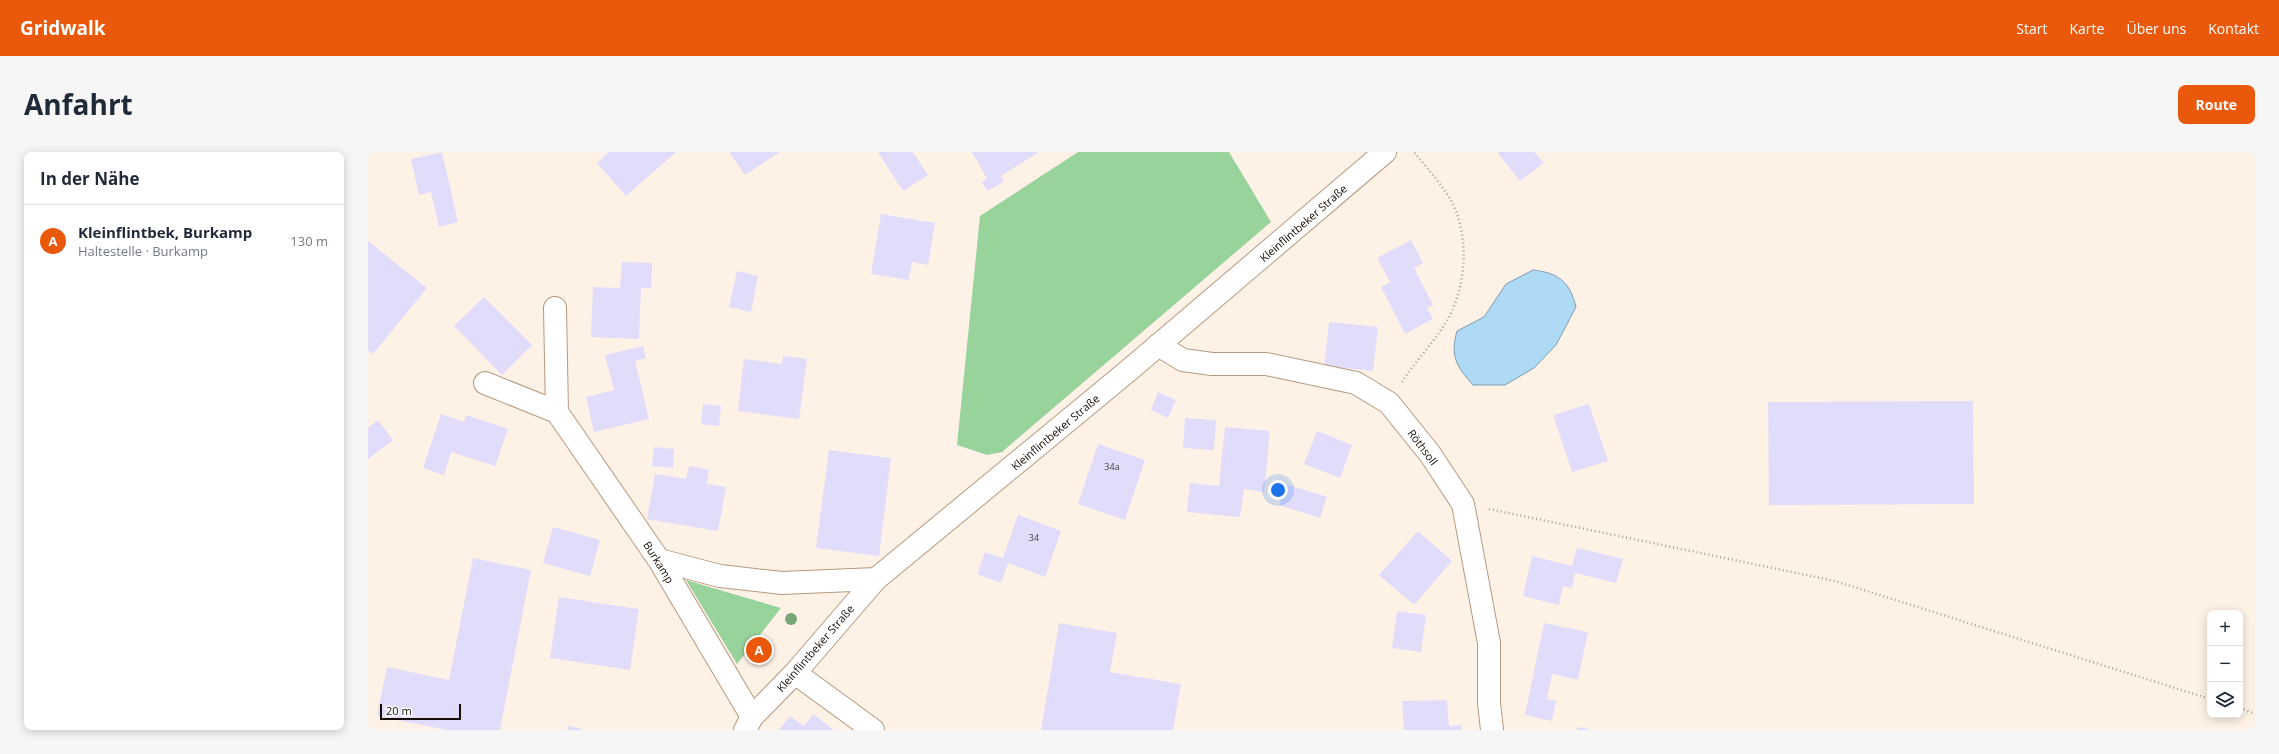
<!DOCTYPE html>
<html lang="de">
<head>
<meta charset="utf-8">
<style>
  body { margin:0; font-family:"Open Sans",sans-serif; background:#f6f6f7; color:#1f2937 }
  .controls { position:absolute; right:12px; bottom:12px; display:grid; overflow:hidden; border-radius:8px; box-shadow:0 2px 10px #0003 }
  .controls button { width:36px; height:36px; display:grid; place-items:center; padding:0; border:0; border-bottom:1px solid #e0e1e3; background:#fff; color:#1f2937; font:20px sans-serif }
  .scale { position:absolute; left:12px; bottom:10px; width:81px; box-sizing:border-box; padding-left:4px; border:2px solid #170d04; border-top:0; font-size:11px; line-height:14px; white-space:nowrap; color:#170d04; -webkit-text-stroke:3px #fff; paint-order:stroke }
  .you { position:absolute; left:910px; top:338px; width:14px; height:14px; margin:-10px; border:3px solid #fff; border-radius:50%; background:#1a73e8; box-shadow:0 0 0 6px #1a73e833 }
  .badge { display:grid; place-items:center; width:26px; height:26px; border-radius:50%; background:#ea580c; color:#fff; font-size:13px; font-weight:700 }
  .pin { position:absolute; translate:-50% -50%; border:2px solid #fff; box-shadow:0 1px 4px #0006 }
  .list { margin:0; padding:0; list-style:none }
  h2 { display:flex; justify-content:space-between; align-items:center; height:52px; margin:0; padding:0 16px; font-size:17px }
  h2 small { font-size:13px; font-weight:400; color:#747a83 }
  .list li { display:grid; grid-template-columns:26px 1fr auto; gap:12px; align-items:center; box-sizing:border-box; height:72px; padding:0 16px; border-top:1px solid #e0e1e3 }
  .list b { display:block; font-size:15px; white-space:nowrap }
  .list p { margin:0; font-size:13px; white-space:nowrap; color:#747a83 }
  .list em { font-size:13px; font-style:normal; color:#747a83 }
  .icon { flex:none; width:22px; height:22px; fill:none; stroke:currentColor; stroke-width:2; stroke-linecap:round; stroke-linejoin:round }
  .map { position:relative; flex:none; width:1887px; height:578px; overflow:hidden; border-radius:8px }
  header { display:flex; align-items:center; gap:24px; box-sizing:border-box; height:56px; padding:0 20px; background:#ea580c; color:#fff }
  header strong { font-size:19px }
  nav { display:flex; gap:22px; margin-inline-start:auto; font-size:14px }
  .intro { display:flex; align-items:center; justify-content:space-between; box-sizing:border-box; height:96px; padding:0 24px }
  h1 { margin:0; font-size:28px }
  .button { padding:10px 18px; border-radius:8px; background:#ea580c; color:#fff; font-size:14px; font-weight:700 }
  main { display:flex; gap:24px; padding:0 24px }
  aside { flex:1; background:#fff; border-radius:8px; box-shadow:0 2px 10px #0003 }
  .map>svg:first-child { display:block }
  .green { fill:#98d39c }
  .water { fill:#aedaf6; stroke:#819cad }
  .building { fill:#e0dcfa }
  .lines { fill:none; stroke-linecap:round; stroke-linejoin:round }
  .minor-casing { stroke:#b5997f; stroke-width:24 }
  .path { stroke:#aa9f95; stroke-width:2.5; stroke-dasharray:1 3; stroke-linecap:butt }
  .minor { stroke:#fff; stroke-width:22 }
  .tree { fill:#78a67b }
  .labels { text-anchor:middle; dominant-baseline:central; stroke-width:3.5; stroke-linejoin:round; paint-order:stroke }
  .number-label { font-size:9px; fill:#494142 }
  .street-label { font-size:11px; fill:#170d04; stroke:#fff }
</style>
</head>
<body>
<header>
<strong>Gridwalk</strong>
<nav><a>Start</a><a>Karte</a><a>Über uns</a><a>Kontakt</a></nav>
</header>
<div class="intro"><h1>Anfahrt</h1><a class="button">Route</a></div>
<main>
<aside>
<h2>In der Nähe<small></small></h2>
<ul class="list">
<li><span class="badge">A</span><div><b>Kleinflintbek, Burkamp</b><p>Haltestelle · Burkamp</p></div><em>130 m</em></li>
</ul>
</aside>
<div class="map">
<svg width="1887" height="578" viewBox="0 0 1887 578">
  <rect width="100%" height="100%" fill="#fef2e7"/>
  <path class="green" d="M710,0H861L903,70L634,300L619,303L589,293L612,64Z
    M318,428L413,456L369,512Z"/>
  <path class="water" d="M1165,118C1191,121 1202,130 1208,155L1188,193L1166,216L1137,233H1105C1088,214 1082,204 1089,179L1116,165L1138,132Z"/>
  <path class="building" d="M74,0L90,70L71,75L63,40L51,43L43,7Z
    M241,0H308L258,44L229,11Z
    M412,0L377,23L362,1L363,0Z
    M510,0H545L560,23L535,39Z
    M604,0H671L633,24L636,30L619,39L614,30L619,27Z
    M1129,0H1166L1176,11L1152,29Z
    M513,62L567,71L560,113L544,110L541,128L503,122Z
    M1043,88L1055,111L1046,116L1065,153L1059,156L1065,167L1037,182L1013,135L1022,130L1009,106Z
    M0,89L59,136L5,202L0,198Z
    M254,110L284,111L283,136H273L271,187L223,185L225,135L252,136Z
    M369,119L390,124L383,160L361,155Z
    M116,145L164,193L134,223L86,174Z
    M961,170L1010,175L1005,219L956,214Z
    M275,194L278,206L267,209L281,267L226,280L218,245L246,238L237,203Z
    M415,204L439,207L431,267L370,259L376,207L414,212Z
    M790,240L808,248L800,266L783,258Z
    M1605,249L1606,352L1401,353L1400,250Z
    M335,252L353,254L351,274L333,272Z
    M1221,252L1240,309L1204,320L1185,263Z
    M73,262L96,270L98,263L140,277L127,314L83,300L76,323L55,316Z
    M817,266L848,268L846,298L815,296Z
    M10,268L25,288L0,307V276Z
    M857,275L902,279L896,340L876,337L872,365L819,360L822,331L851,334Z
    M949,279L984,293L972,326L936,312Z
    M730,292L777,308L757,368L710,352Z
    M286,295L306,297L305,316L284,314Z
    M461,298L523,306L511,404L448,396Z
    M321,314L341,318L339,332L358,335L350,379L279,367L287,322L318,327Z
    M918,332L959,345L952,366L911,353Z
    M650,363L693,379L677,425L640,411L633,431L609,422L617,400L635,406Z
    M185,375L232,388L222,424L175,411Z
    M1050,379L1084,409L1046,453L1011,423Z
    M1209,396L1255,407L1248,431L1207,421L1204,436L1195,434L1191,453L1155,444L1164,404L1204,414Z
    M105,406L163,418L132,578H79L9,564L19,515L81,528Z
    M191,445L271,457L262,518L182,506Z
    M1029,459L1058,463L1053,500L1024,496Z
    M691,471L749,481L742,520L813,532L805,578H673Z
    M1176,471L1220,480L1210,528L1184,522L1179,547L1188,549L1184,569L1157,563Z
    M1079,548L1081,574L1094,573V578H1036L1034,549Z
    M445,562L466,578H411L422,564L436,574Z
    M200,574L214,577V578H199Z
    M1209,575L1221,577V578H1209Z"/>
  <g class="lines">
    <defs>
      <path id="minor" d="M187,156L189,260L291,408L384,565
        M790,193L815,208L844,212H898L988,231L1021,251L1062,302L1095,352L1121,491V551L1124,578
        M117,231L189,260
        M291,408L352,424L414,431L508,427
        M427,521L505,578
        M377,578L384,565L427,521L508,427L760,219L1017,0"/>
    </defs>
    <use href="#minor" class="minor-casing"/>
    <path class="path" d="M1034,230C1048,208 1071,185 1082,163C1097,133 1100,94 1089,62C1081,39 1061,19 1046,0
      M1121,357L1467,429L1842,547
      M1872,556L1887,562"/>
    <use href="#minor" class="minor"/>
  </g>
  <circle class="tree" cx="423" cy="467" r="6"/>
  <g class="labels">
    <g class="number-label">
      <text x="744" y="314">34a</text>
      <text x="666" y="385">34</text>
    </g>
    <g class="street-label">
      <text transform="translate(935 71) rotate(-41)">Kleinflintbeker Straße</text>
      <text transform="translate(687 280) rotate(-40)">Kleinflintbeker Straße</text>
      <text transform="translate(1055 295) rotate(53)">Röthsoll</text>
      <text transform="translate(291 410) rotate(58)">Burkamp</text>
      <text transform="translate(447 496) rotate(-49)">Kleinflintbeker Straße</text>
    </g>
  </g>
</svg>
<div class="controls">
<button>+</button>
<button>−</button>
<button><svg class="icon" aria-label="layers" viewBox="0 0 24 24"><path d="M12 4l9 5-9 5-9-5zM3 14l9 5 9-5"/></svg></button>
</div>
<div class="scale">20 m</div>
<div class="you"></div>
<div class="pin badge" style="left:391px;top:498px">A</div>
</div>
</main>
</body>
</html>
